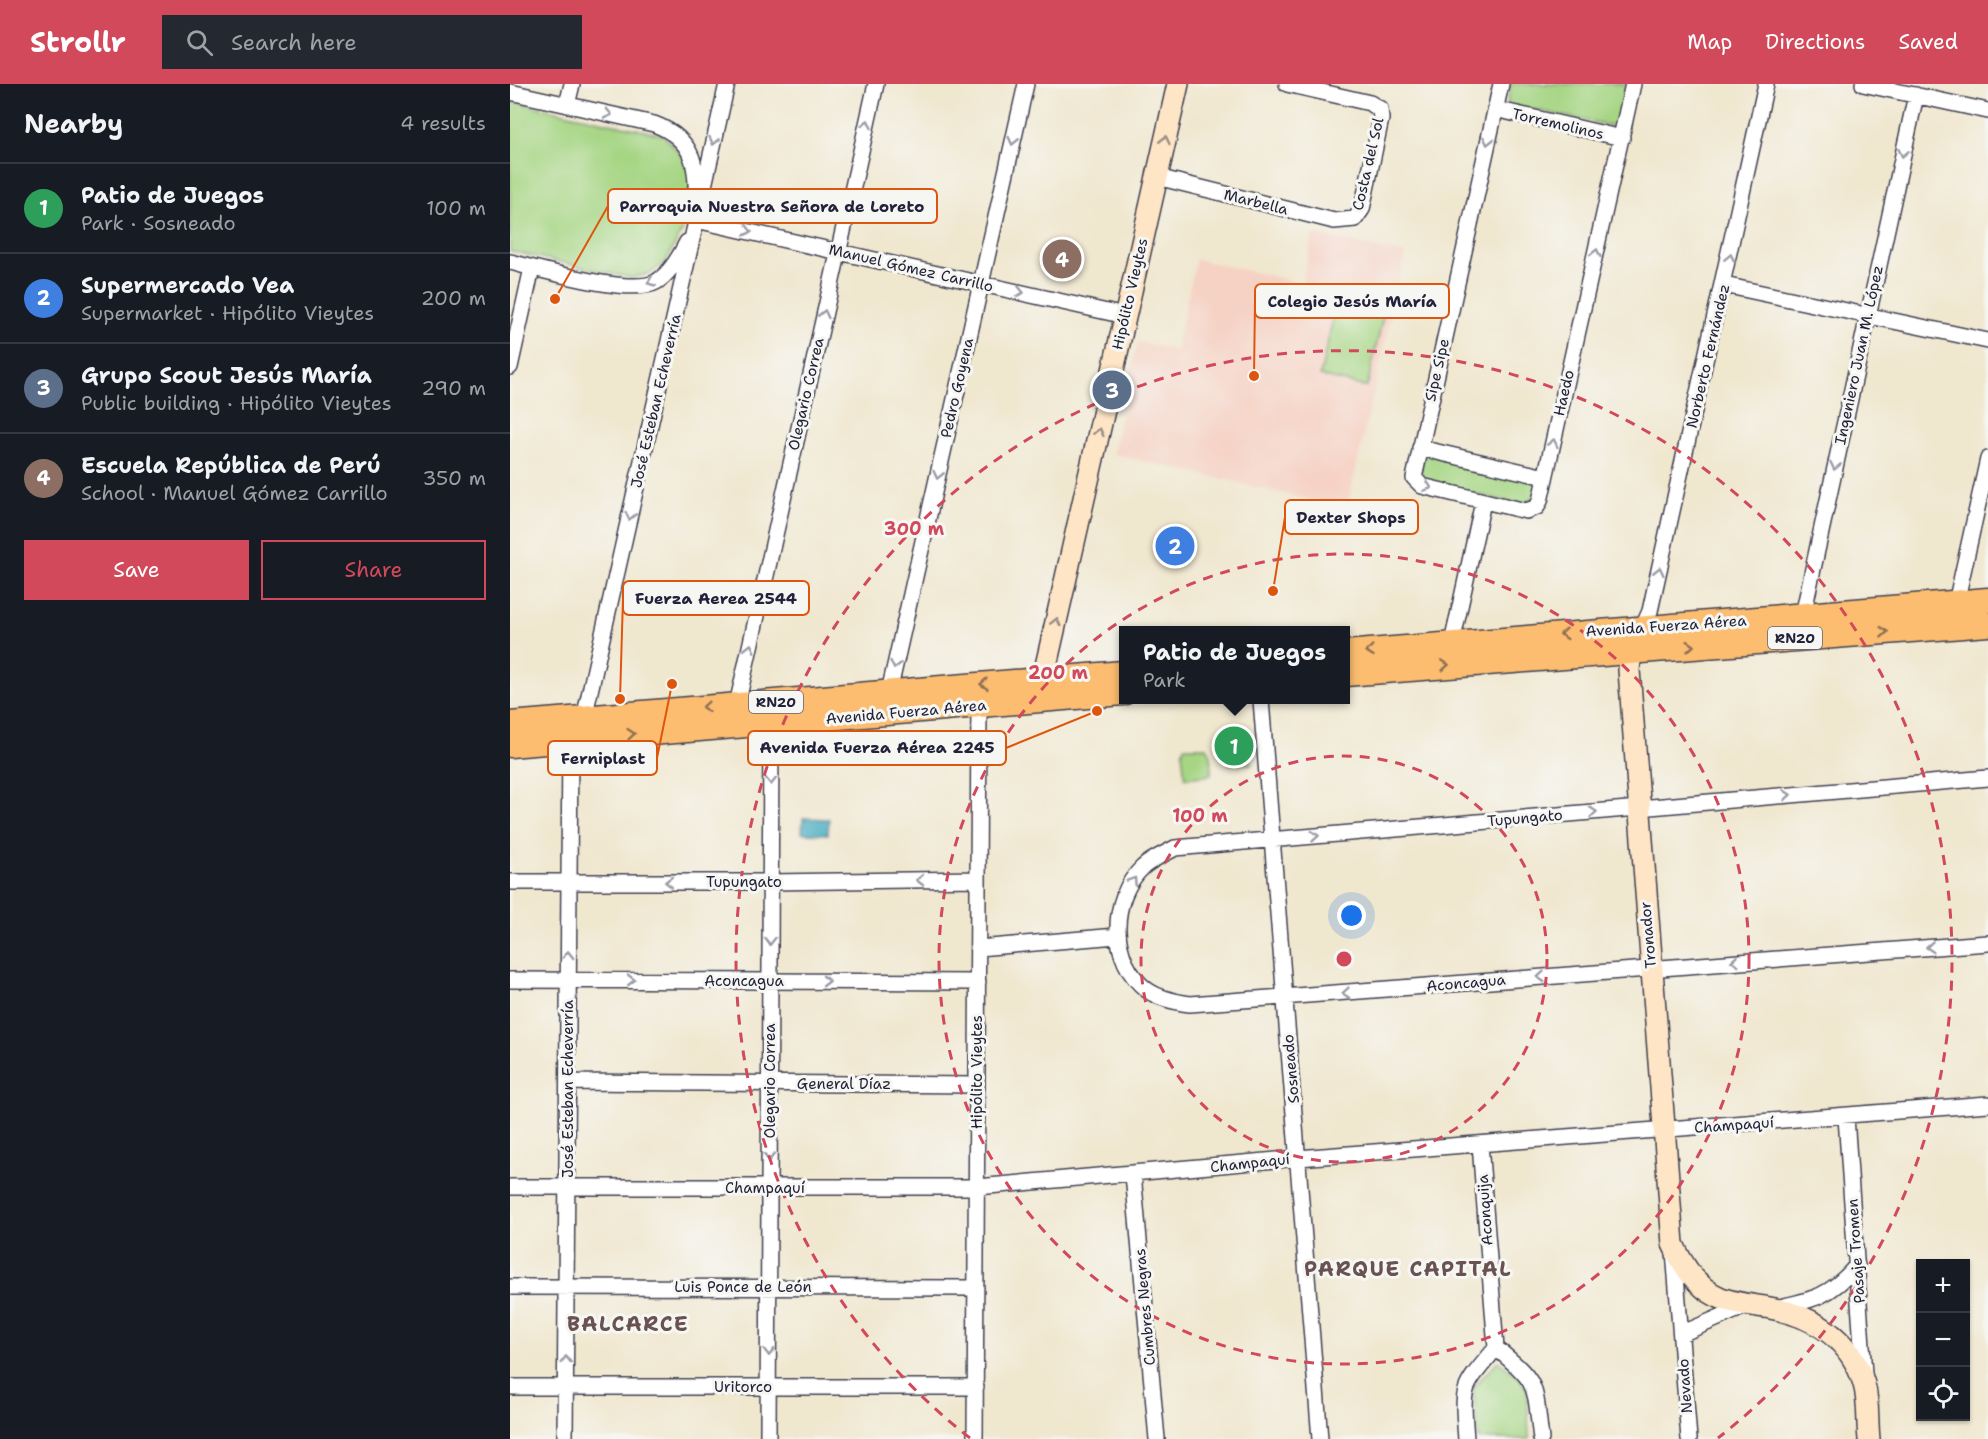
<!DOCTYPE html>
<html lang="en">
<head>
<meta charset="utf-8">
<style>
  body { margin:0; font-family:"Shantell Sans",sans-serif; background:#242831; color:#f1f3f6 }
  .controls { position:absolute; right:18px; bottom:18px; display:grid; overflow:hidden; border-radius:0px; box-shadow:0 2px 4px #0004 }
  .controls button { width:54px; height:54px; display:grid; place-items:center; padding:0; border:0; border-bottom:2px solid #363941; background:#171b24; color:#f1f3f6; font:30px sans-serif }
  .you { position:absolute; left:842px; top:832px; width:21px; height:21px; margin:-15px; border:4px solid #fff; border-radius:50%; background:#1a73e8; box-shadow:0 0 0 9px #1a73e833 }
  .badge { display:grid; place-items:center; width:39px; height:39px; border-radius:50%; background:#d1495b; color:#fff; font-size:20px; font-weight:700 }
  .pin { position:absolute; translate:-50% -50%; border:3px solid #fff; box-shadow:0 2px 6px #0006 }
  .popup { position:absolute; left:609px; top:542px; width:231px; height:78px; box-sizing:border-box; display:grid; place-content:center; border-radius:0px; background:#171b24; filter:drop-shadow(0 2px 4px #0005); font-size:20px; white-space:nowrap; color:#9ea1a6 }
  .popup b { font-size:22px; color:#f1f3f6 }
  .popup::after { content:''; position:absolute; left:50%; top:100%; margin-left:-12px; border:12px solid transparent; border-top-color:#171b24 }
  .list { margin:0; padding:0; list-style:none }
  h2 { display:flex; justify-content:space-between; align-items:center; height:78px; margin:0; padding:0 24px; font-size:26px }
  h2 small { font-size:20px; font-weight:400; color:#9ea1a6 }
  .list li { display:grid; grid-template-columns:39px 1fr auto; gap:18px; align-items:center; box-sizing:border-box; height:90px; padding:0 24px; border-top:2px solid #363941 }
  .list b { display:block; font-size:22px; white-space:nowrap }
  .list p { margin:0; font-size:20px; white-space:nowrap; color:#9ea1a6 }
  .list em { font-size:20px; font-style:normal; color:#9ea1a6 }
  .actions { display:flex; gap:12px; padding:18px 24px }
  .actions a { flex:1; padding:14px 0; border:2px solid #d1495b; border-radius:0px; text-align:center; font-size:21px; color:#d1495b }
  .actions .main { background:#d1495b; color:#fff }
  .icon { flex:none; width:33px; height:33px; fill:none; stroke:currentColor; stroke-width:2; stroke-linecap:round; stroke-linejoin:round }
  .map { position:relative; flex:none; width:1478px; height:1355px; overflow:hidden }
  header { display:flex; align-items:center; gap:36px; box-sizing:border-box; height:84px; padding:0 30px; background:#d1495b; color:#fff }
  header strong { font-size:28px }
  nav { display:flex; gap:33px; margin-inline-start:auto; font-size:21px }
  .search { width:420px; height:54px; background:#242831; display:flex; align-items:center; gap:15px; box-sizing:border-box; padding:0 21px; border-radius:0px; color:#9ea1a6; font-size:22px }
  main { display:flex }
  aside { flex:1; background:#171b24 }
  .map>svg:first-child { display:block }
  .built { fill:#f6d2c4 }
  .green { fill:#a6d583; stroke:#647c5f; stroke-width:1.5 }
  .water { fill:#3faabe; stroke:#30667c; stroke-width:1.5 }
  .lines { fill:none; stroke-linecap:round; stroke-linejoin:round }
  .street-casing { stroke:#414051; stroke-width:18 }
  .secondary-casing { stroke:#414051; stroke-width:24 }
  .primary-casing { stroke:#414051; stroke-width:27 }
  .street { stroke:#fff; stroke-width:15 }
  .secondary { stroke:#fee5c5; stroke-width:21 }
  .primary { stroke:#fcbd6f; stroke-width:24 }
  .oneway { stroke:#9c9ca7 }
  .oneway2 { stroke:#9b8d87 }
  .oneway3 { stroke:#8f7055 }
  .ring { fill:none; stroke:#d1495b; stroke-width:3; stroke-dasharray:10 8 }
  .labels { text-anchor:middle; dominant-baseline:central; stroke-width:6; stroke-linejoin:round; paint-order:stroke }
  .shield { fill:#f6f6f2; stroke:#626272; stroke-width:1.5 }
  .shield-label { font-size:14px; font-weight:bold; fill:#22223b }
  .street-label { font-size:15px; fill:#22223b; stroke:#f6f6f2 }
  .district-label { font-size:21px; font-weight:bold; letter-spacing:1.5px; fill:#695252; stroke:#f6f6f2 }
  .centre { fill:#d1495b; stroke:#f6f6f2; stroke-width:3 }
  .ring-label { font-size:18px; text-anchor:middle; font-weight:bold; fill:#d1495b; stroke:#f6f6f2; stroke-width:6; stroke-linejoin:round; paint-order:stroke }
  .leader { fill:none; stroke:#de560e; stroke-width:2 }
  .callout-dot { fill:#de560e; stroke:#f6f6f2; stroke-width:2 }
  .callout { fill:#f6f6f2; stroke:#de560e; stroke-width:2 }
  .callout-label { font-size:16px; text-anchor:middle; font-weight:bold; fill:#22223b }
</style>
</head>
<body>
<header>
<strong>Strollr</strong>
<div class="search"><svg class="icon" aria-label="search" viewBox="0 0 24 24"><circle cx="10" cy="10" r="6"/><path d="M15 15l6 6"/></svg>Search here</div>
<nav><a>Map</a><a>Directions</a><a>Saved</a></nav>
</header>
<main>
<aside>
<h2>Nearby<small>4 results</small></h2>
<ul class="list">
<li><span class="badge" style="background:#2e9e5b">1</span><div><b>Patio de Juegos</b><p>Park · Sosneado</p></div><em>100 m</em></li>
<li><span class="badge" style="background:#3f7fe0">2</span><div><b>Supermercado Vea</b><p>Supermarket · Hipólito Vieytes</p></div><em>200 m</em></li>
<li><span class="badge" style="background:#5c6f8a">3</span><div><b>Grupo Scout Jesús María</b><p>Public building · Hipólito Vieytes</p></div><em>290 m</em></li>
<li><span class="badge" style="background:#8d6e63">4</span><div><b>Escuela República de Perú</b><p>School · Manuel Gómez Carrillo</p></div><em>350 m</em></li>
</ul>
<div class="actions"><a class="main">Save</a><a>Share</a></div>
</aside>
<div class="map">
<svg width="1478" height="1355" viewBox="0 0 1478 1355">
  <rect width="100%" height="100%" fill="#f6f6f2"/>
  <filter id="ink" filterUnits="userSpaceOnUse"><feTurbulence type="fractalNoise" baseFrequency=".0167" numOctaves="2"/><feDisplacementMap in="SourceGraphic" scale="12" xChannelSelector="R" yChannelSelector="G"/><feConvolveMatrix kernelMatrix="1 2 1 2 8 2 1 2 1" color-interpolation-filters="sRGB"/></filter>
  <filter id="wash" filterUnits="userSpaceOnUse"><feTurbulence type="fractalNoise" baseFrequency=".008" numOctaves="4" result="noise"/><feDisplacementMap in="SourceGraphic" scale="24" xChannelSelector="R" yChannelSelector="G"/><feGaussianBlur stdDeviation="1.35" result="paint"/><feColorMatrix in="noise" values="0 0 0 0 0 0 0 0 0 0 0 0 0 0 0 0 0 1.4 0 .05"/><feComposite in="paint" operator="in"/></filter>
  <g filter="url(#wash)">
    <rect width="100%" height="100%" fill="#f0e7cf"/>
    <path class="built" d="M803,150L895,170L837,424L603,370L628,258L666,266L686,175L792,199Z"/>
    <path class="green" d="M1001,0H1116L1107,43L997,20Z
      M0,17L153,51L172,72L181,88L179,134L156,177L141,189L122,194L0,167Z
      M828,213L875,224L857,303L810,292Z
      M913,368L1028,395L1025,413L1011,420L916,400L910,392Z
      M727,654L729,669H742L741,680H719V655Z
      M674,663H697L701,671V691L675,694L672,669Z
      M988,1277L1009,1294L1017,1306L1019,1355H968L963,1303Z"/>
    <path class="water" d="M293,734L319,735L318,750L292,749Z"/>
  </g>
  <g filter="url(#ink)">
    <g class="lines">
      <defs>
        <path id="street" d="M991,0L904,394L912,402L1016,427L1027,423L1030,417L1123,0
          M1353,0L1478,27
          M0,8L144,40C192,58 186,91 186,136L615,232
          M57,21L62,0
          M985,25L1112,54
          M647,93L824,137L845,135L852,125L871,35L870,25L860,19L777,0
          M0,178C29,185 122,212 146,198C160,190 170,172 177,158
          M1214,201L1478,257
          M0,283L22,184
          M910,364L1035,393
          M1446,519L1478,375
          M1293,531L1406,11
          M1133,543L1140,527L1256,0
          M942,559L973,418
          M379,608L516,0
          M751,616L810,1355
          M227,621L366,0
          M74,634L217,0
          M1478,694L665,764C654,770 642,775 633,783C599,815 599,877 637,906C650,915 665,918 680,920L1478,859
          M0,798H260L468,795
          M468,864L607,852
          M0,896L468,898
          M58,998L467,1001
          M1336,1033L1354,1290
          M623,1090L647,1355
          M0,1103H467L788,1074L1478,1020
          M1164,1167L1179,1355
          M0,1203L466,1204
          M1265,1224C1304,1216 1321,1212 1347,1181
          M1171,1250L1238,1221
          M986,1264C1030,1300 1024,1300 1031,1355
          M0,1303H466
          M55,1355L60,656
          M258,1355L261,639
          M465,1355L469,621
          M956,1355C952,1301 951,1306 986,1264L970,1060"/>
        <path id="secondary" d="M1127,555L1121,567L1119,586L1163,1160C1173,1182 1188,1205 1211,1214C1226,1220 1244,1221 1260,1224C1304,1232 1341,1255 1354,1300C1359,1317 1357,1338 1359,1355
          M533,595L668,0"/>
        <path id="primary" d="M835,569L1478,516
          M835,590L1478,540
          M0,640L613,589
          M0,661L613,609"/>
      </defs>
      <use href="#street" class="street-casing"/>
      <use href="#secondary" class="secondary-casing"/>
      <use href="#primary" class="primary-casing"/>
      <use href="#street" class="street"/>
      <use href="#secondary" class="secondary"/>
      <use href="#primary" class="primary"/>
    </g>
    <defs><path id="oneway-chevron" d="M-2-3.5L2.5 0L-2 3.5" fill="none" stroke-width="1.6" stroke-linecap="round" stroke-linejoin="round" transform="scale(1.5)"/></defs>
    <g class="oneway">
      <use href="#oneway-chevron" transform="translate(98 30) rotate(13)"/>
      <use href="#oneway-chevron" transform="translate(357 40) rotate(-77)"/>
      <use href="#oneway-chevron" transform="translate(204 57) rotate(103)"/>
      <use href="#oneway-chevron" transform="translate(503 57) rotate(103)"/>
      <use href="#oneway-chevron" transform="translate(978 57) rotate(103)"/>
      <use href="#oneway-chevron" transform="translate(1393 69) rotate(102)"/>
      <use href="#oneway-chevron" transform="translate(238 147) rotate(13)"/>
      <use href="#oneway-chevron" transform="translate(1086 169) rotate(-77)"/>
      <use href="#oneway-chevron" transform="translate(1220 174) rotate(-78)"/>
      <use href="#oneway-chevron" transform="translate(141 198) rotate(158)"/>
      <use href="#oneway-chevron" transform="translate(510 208) rotate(13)"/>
      <use href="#oneway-chevron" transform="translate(314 230) rotate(-77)"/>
      <use href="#oneway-chevron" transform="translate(1043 359) rotate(-77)"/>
      <use href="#oneway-chevron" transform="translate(1325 382) rotate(102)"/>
      <use href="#oneway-chevron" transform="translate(428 391) rotate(103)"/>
      <use href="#oneway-chevron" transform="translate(918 403) rotate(19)"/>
      <use href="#oneway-chevron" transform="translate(120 432) rotate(103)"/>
      <use href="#oneway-chevron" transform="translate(1149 487) rotate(-77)"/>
      <use href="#oneway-chevron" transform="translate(240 564) rotate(-77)"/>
      <use href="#oneway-chevron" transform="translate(385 581) rotate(103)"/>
      <use href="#oneway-chevron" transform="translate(261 697) rotate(90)"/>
      <use href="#oneway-chevron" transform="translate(1277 711) rotate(-5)"/>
      <use href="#oneway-chevron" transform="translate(1083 728) rotate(-5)"/>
      <use href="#oneway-chevron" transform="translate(805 752) rotate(-5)"/>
      <use href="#oneway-chevron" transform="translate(410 796) rotate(179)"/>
      <use href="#oneway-chevron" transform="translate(623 797) rotate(-57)"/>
      <use href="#oneway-chevron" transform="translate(159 798) rotate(180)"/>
      <use href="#oneway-chevron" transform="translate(260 857) rotate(90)"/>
      <use href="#oneway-chevron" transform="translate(1420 863) rotate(176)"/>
      <use href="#oneway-chevron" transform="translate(58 871) rotate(-90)"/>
      <use href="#oneway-chevron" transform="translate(1225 877) rotate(176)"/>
      <use href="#oneway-chevron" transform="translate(1031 893) rotate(175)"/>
      <use href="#oneway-chevron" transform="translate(121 896)"/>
      <use href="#oneway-chevron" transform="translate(316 897)"/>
      <use href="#oneway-chevron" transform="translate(836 909) rotate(175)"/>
      <use href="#oneway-chevron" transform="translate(259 1073) rotate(90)"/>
      <use href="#oneway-chevron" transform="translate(259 1268) rotate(90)"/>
      <use href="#oneway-chevron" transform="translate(56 1276) rotate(-90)"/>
    </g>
    <g class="oneway2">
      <use href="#oneway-chevron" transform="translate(655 56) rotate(-77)"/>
      <use href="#oneway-chevron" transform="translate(589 348) rotate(-77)"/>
      <use href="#oneway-chevron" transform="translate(546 538) rotate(-77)"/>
    </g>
    <g class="oneway3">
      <use href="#oneway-chevron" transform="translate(1374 548) rotate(-4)"/>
      <use href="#oneway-chevron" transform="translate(1054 550) rotate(176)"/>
      <use href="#oneway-chevron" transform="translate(1180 562) rotate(-4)"/>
      <use href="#oneway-chevron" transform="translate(860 567) rotate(174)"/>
      <use href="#oneway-chevron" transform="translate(935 581) rotate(-5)"/>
      <use href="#oneway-chevron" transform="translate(474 600) rotate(175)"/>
      <use href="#oneway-chevron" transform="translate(196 623) rotate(175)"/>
      <use href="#oneway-chevron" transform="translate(121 650) rotate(-5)"/>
    </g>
  </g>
  <g class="ring">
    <circle cx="834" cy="875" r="203"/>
    <circle cx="834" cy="875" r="405"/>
    <path d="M460 1354A608 608 0 1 1 1208 1354"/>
  </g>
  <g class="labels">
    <g class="shield">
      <rect x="1258" y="543" width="54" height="22" rx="4.5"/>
      <rect x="239" y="607" width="54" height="22" rx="4.5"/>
    </g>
    <g class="shield-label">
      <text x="1285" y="554">RN20</text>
      <text x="266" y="618">RN20</text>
    </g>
    <g class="street-label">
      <text transform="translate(1048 40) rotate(13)">Torremolinos</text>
      <text transform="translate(858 80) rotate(-77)">Costa del Sol</text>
      <text transform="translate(746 118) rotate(14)">Marbella</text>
      <text transform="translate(401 184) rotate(13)">Manuel Gómez Carrillo</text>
      <text transform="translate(620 210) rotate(-77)">Hipólito Vieytes</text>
      <text transform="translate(1349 271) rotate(-78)">Ingeniero Juan M. López</text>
      <text transform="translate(1198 272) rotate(-77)">Norberto Fernández</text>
      <text transform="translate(927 286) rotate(-77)">Sipe Sipe</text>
      <text transform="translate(447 304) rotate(-77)">Pedro Goyena</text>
      <text transform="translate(1054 309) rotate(-77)">Haedo</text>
      <text transform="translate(296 310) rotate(-77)">Olegario Correa</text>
      <text transform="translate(146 317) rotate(-77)">José Esteban Echeverría</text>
      <text transform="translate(1156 542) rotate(-4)">Avenida Fuerza Aérea</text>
      <text transform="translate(396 628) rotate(-5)">Avenida Fuerza Aérea</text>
      <text transform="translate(1015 734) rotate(-5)">Tupungato</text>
      <text x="234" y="798">Tupungato</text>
      <text transform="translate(1138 851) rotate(-95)">Tronador</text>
      <text x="234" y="897">Aconcagua</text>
      <text transform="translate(956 899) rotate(-5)">Aconcagua</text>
      <text transform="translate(781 985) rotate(-95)">Sosneado</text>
      <text transform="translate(467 988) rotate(-90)">Hipólito Vieytes</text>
      <text transform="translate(260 997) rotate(-90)">Olegario Correa</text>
      <text x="334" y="1000">General Díaz</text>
      <text transform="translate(58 1005) rotate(-90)">José Esteban Echeverría</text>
      <text transform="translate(1224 1041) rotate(-4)">Champaquí</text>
      <text transform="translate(740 1079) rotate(-6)">Champaquí</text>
      <text x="255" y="1104">Champaquí</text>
      <text transform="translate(975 1126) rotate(-94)">Aconquija</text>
      <text transform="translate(1346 1167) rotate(-94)">Pasaje Tromen</text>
      <text x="233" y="1203">Luis Ponce de León</text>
      <text transform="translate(635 1223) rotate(-95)">Cumbres Negras</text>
      <text transform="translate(1175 1302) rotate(-94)">Nevado</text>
      <text x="233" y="1303">Uritorco</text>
    </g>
    <g class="district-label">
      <text x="898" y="1185">PARQUE CAPITAL</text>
      <text x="118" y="1240">BALCARCE</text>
    </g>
  </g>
  <circle cx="834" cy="875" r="9" class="centre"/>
  <g class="ring-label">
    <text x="404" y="451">300 m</text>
    <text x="548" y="595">200 m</text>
    <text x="690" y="738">100 m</text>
  </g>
  <path class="leader" d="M45 215L98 122M744 292L745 217M763 507L775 433M110 615L113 514M587 627L496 664M162 600L147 674"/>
  <g class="callout-dot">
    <circle cx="45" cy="215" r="6"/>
    <circle cx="744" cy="292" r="6"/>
    <circle cx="763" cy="507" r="6"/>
    <circle cx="110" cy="615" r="6"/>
    <circle cx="587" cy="627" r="6"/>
    <circle cx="162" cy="600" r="6"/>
  </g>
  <g class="callout">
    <rect x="98" y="105" width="329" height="34" rx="6"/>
    <rect x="745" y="200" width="194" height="34" rx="6"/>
    <rect x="775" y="416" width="133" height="34" rx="6"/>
    <rect x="113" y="497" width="186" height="34" rx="6"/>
    <rect x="238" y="647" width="258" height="34" rx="6"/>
    <rect x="38" y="657" width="109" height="34" rx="6"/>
  </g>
  <g class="callout-label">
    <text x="262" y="128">Parroquia Nuestra Señora de Loreto</text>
    <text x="842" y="223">Colegio Jesús María</text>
    <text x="841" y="439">Dexter Shops</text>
    <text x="206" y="520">Fuerza Aerea 2544</text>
    <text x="367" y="669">Avenida Fuerza Aérea 2245</text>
    <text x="93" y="680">Ferniplast</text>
  </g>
</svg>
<div class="controls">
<button>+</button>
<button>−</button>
<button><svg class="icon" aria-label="locate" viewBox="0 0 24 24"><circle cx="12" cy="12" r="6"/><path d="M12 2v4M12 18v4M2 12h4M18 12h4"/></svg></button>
</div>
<div class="you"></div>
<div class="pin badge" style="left:724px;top:662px;background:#2e9e5b">1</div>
<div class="popup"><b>Patio de Juegos</b>Park</div>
<div class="pin badge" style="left:665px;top:462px;background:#3f7fe0">2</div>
<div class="pin badge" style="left:602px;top:306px;background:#5c6f8a">3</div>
<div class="pin badge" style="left:552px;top:175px;background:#8d6e63">4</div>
</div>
</main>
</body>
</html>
